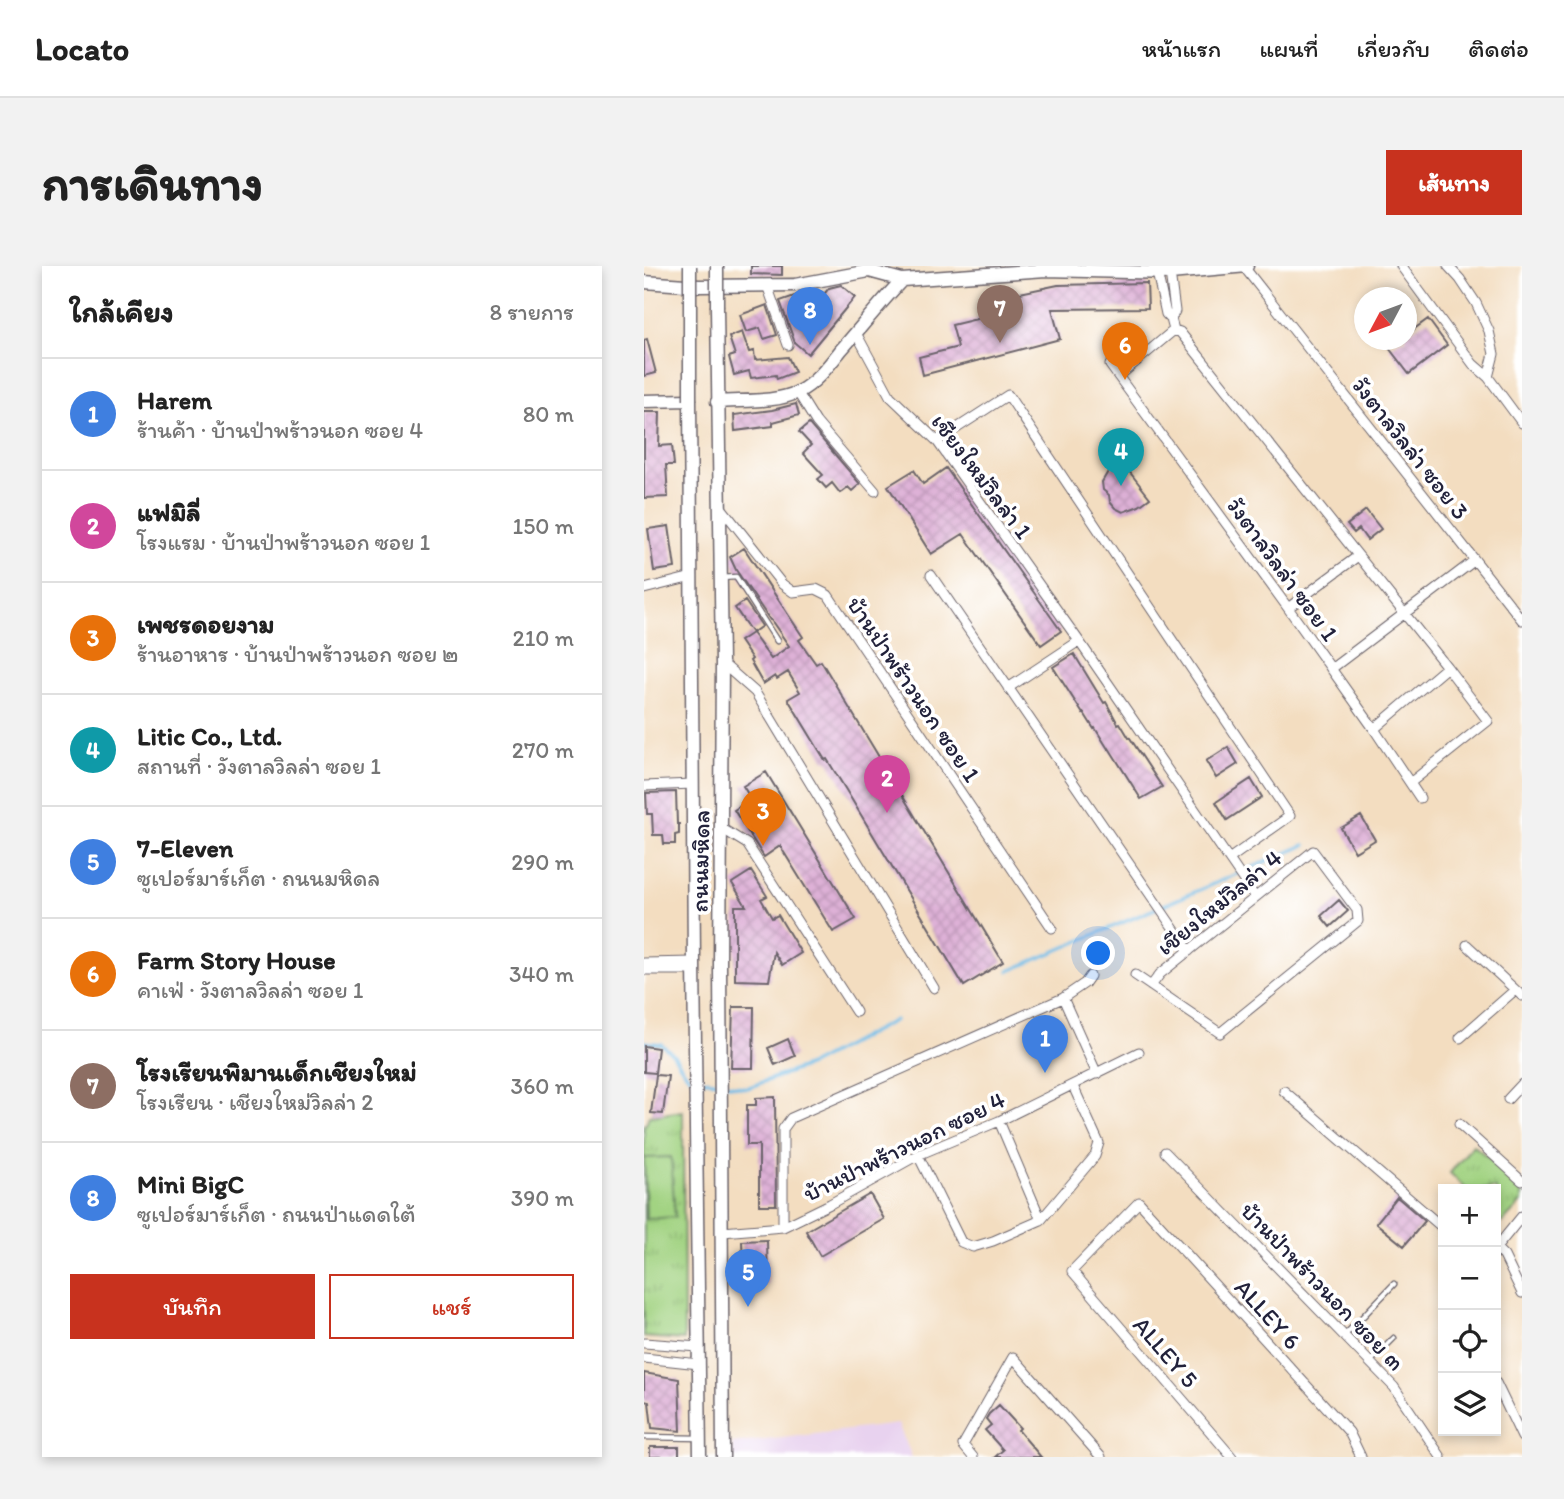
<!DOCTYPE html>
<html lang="th">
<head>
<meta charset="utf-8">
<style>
  body { margin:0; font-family:Itim,"Playpen Sans Thai",sans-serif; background:#f2f2f2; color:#222 }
  .controls { position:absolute; right:21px; bottom:21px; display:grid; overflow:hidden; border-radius:0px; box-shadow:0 4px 10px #0003 }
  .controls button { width:63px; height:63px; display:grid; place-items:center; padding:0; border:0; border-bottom:2px solid #e0e0e0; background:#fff; color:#222; font:35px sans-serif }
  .compass { position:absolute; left:710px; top:21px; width:63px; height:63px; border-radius:50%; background:#fff; box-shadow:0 4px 10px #0003; rotate:229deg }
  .you { position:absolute; left:455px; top:688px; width:24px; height:24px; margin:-18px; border:5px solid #fff; border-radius:50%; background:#1a73e8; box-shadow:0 0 0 10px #1a73e833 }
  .badge { display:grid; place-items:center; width:46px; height:46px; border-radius:50%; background:#c8321e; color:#fff; font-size:23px; font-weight:700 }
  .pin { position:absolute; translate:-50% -58px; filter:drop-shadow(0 2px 4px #0008) }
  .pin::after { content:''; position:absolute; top:37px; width:24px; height:21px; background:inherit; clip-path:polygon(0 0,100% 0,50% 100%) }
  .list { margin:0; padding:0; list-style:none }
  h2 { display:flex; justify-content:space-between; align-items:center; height:91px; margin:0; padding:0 28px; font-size:30px }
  h2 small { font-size:23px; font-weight:400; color:#767676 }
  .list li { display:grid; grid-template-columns:46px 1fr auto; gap:21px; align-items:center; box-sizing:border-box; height:112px; padding:0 28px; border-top:2px solid #e0e0e0 }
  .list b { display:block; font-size:26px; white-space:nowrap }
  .list p { margin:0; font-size:23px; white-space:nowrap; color:#767676 }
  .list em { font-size:23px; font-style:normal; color:#767676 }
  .actions { display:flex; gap:14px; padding:21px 28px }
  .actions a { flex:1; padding:16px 0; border:2px solid #c8321e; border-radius:0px; text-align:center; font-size:24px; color:#c8321e }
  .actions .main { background:#c8321e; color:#fff }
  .icon { flex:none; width:38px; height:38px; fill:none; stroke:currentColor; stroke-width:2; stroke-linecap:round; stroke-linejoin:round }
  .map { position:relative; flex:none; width:878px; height:1191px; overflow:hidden; border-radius:0px }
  header { display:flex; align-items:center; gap:42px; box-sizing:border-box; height:98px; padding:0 35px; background:#fff; border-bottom:2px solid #e0e0e0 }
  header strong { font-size:33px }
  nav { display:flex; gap:38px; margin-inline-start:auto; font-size:24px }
  .intro { display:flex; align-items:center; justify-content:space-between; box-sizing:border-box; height:168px; padding:0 42px }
  h1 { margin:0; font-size:49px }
  .button { padding:18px 32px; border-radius:0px; background:#c8321e; color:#fff; font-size:24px; font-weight:700 }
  main { display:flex; gap:42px; padding:0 42px }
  aside { flex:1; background:#fff; border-radius:0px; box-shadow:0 4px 10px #0003 }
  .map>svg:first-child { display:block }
  .built { fill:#e8d2ef }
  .grass { fill:url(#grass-tufts); stroke:#627a5e; stroke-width:2 }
  .garden { fill:#a2d382; stroke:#627a5e; stroke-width:2 }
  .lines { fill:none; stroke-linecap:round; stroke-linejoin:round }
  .stream { stroke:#6bb9e5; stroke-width:3.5 }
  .building { fill:url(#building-cross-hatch) }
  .lane-casing { stroke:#6b636a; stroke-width:7 }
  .street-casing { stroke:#6b636a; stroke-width:11 }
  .secondary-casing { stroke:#6b636a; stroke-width:15 }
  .lane { stroke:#fff; stroke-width:4.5 }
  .street { stroke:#fff; stroke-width:9 }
  .secondary { stroke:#fff; stroke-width:12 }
  .secondary-bridge-casing { stroke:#6b636a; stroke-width:15; stroke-linecap:butt }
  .secondary-bridge { stroke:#fff; stroke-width:12 }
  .labels { text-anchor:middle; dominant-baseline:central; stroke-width:7; stroke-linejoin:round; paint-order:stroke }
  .street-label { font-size:24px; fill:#22223b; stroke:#fff }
</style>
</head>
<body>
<header>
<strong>Locato</strong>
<nav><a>หน้าแรก</a><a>แผนที่</a><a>เกี่ยวกับ</a><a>ติดต่อ</a></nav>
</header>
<div class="intro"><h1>การเดินทาง</h1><a class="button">เส้นทาง</a></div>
<main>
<aside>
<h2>ใกล้เคียง<small>8 รายการ</small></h2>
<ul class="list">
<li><span class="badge" style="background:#3f7fe0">1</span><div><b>Harem</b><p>ร้านค้า · บ้านป่าพร้าวนอก ซอย 4</p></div><em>80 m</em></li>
<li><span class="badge" style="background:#d1479c">2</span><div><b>แฟมิลี่</b><p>โรงแรม · บ้านป่าพร้าวนอก ซอย 1</p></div><em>150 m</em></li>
<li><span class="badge" style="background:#e8710a">3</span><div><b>เพชรดอยงาม</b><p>ร้านอาหาร · บ้านป่าพร้าวนอก ซอย ๒</p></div><em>210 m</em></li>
<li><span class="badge" style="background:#0f9aa8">4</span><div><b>Litic Co., Ltd.</b><p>สถานที่ · วังตาลวิลล่า ซอย 1</p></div><em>270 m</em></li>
<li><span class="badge" style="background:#3f7fe0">5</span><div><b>7-Eleven</b><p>ซูเปอร์มาร์เก็ต · ถนนมหิดล</p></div><em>290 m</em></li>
<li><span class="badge" style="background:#e8710a">6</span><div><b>Farm Story House</b><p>คาเฟ่ · วังตาลวิลล่า ซอย 1</p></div><em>340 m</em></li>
<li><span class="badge" style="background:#8d6e63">7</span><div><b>โรงเรียนพิมานเด็กเชียงใหม่</b><p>โรงเรียน · เชียงใหม่วิลล่า 2</p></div><em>360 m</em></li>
<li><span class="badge" style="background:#3f7fe0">8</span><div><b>Mini BigC</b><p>ซูเปอร์มาร์เก็ต · ถนนป่าแดดใต้</p></div><em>390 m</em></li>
</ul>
<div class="actions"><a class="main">บันทึก</a><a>แชร์</a></div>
</aside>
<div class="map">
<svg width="878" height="1191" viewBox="0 0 878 1191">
  <defs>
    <pattern id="grass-tufts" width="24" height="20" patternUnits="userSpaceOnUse" patternTransform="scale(1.75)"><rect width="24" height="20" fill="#a2d382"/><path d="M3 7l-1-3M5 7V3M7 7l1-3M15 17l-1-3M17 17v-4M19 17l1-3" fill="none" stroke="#8bb571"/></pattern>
    <pattern id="building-cross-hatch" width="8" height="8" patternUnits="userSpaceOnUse" patternTransform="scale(1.75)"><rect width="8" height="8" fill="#deb1d7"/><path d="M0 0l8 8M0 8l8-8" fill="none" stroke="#be98b9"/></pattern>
  </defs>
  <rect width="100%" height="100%" fill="#fff"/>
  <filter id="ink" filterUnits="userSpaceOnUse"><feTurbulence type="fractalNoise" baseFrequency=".0143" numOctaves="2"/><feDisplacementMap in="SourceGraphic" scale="14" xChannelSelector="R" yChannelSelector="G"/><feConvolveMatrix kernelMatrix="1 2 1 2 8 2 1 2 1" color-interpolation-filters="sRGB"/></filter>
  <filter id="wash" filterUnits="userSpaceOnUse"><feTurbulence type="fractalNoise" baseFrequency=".00686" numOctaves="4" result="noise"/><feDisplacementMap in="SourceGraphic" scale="28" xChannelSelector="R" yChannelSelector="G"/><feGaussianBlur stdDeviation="1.57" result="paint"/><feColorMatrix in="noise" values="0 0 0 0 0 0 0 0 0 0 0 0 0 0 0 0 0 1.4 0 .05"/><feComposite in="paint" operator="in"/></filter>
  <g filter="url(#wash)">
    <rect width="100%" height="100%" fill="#f3ddc0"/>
    <path class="built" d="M254,1158L268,1191H89L88,1178Z"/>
    <path class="grass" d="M39,845L40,1074L0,1071V859L2,858L5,850Z
      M829,879L878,919V936L858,957L852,951V923H822L806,907Z"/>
    <path class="garden" d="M27,891L31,951L2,953L0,892Z"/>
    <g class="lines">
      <path class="stream" d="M365,705L661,579
        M0,776L17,778L29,788L40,805L46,811L73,816
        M81,818L103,822L168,798L251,754"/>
    </g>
    <g id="blocks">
      <path class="building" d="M107,0H138V9L107,8Z
        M503,17L504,42L408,43L416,73L279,109L275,91L314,81L308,59L345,50L342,34L414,19Z
        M197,19L211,31L164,88L151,77L136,35L159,27L164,48L185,22Z
        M123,39L133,69L120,73L116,62L102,66L96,49Z
        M784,53L803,79L765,108L745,82L757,74H762V69Z
        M98,66L105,86L110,85L111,94L144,91L151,106L133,113L132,109L107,112L105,105L90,109L85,91L91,89L85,71Z
        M3,73L12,107L0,110V74Z
        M152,138L155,149L129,156V160L91,165L90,149L128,144Z
        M0,146H16L15,180L28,179L30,199H22L24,231L0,232Z
        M165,158L216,218L208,225L204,221L196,227L188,217L182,222L174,213L179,209L159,187L167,179L155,166Z
        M477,195L506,232L495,240L479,246L471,242L466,236L465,229L459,224L458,216L465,204Z
        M302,202L417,365L397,379L319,268L287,288L244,220L270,204L279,218Z
        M722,244L737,263L723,274L715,263L710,267L703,259Z
        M25,260L31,302L10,305L4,263Z
        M100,282L159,371L155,374L172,398L177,395L359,696L320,720L202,524L183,493L181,494L144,433L156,426L144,406L133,413L131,410L119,418L106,395L108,393L96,375L108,367L127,393L145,380L127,354H126L92,304L86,291Z
        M101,335L118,360L108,367L91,342Z
        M430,388L460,437L462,436L474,458L476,457L485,472H486L518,521L497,533L465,482L464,483L451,462L450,463L440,447L439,448L409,401Z
        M584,481L594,498L572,512L562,495Z
        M122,506L212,653L189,666L136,580L120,591L90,544L107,533L99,520Z
        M607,513L618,531L583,554L572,536Z
        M32,526L33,558H35V568L31,569V578H20L19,569H9L8,548H3L2,527Z
        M717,550L731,574L711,586L697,562Z
        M107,605L123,630L117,633L128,652L134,649L157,687L138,699L130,686L125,715L91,714V640H102L88,617Z
        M695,634L704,645L686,661L677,650Z
        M89,741H110L109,802H87Z
        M144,773L151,790L131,799L124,782Z
        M0,780L14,782L11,807L0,806Z
        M12,809L24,810L19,848L7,847Z
        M131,831L132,939H115V879H103V839H112V832Z
        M226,928L240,953L176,990L162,965Z
        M753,931L781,955L760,980L732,957Z
        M123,974L124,1019L100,1020L98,975Z
        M0,1107L35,1113L37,1165L8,1162L5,1136L0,1135Z
        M355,1139L376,1162L374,1164L397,1191H351L359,1184L341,1164L347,1159L342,1153L345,1148Z
        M6,1181H35V1191H6Z"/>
    </g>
  </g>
  <g filter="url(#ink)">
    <use href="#blocks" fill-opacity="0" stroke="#6b636a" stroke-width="2"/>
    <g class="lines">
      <defs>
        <path id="lane" d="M77,312L92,311L133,375
          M701,1069L750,1018
          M727,1095L750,1072
          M0,1171L55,1172"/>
        <path id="street" d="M757,0L829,98L844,111L878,157
          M804,0L816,13L832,37L845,65L850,88L844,111
          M600,1L878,354
          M513,6L522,48L527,53L530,64
          M526,7L531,45L527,53
          M123,19L144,79
          M212,67L246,130L293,175L435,375L611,631
          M466,99L644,342L730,463L776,532
          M475,110L530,64L536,66L803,401L844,455L766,517
          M154,127L172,156L231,225
          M293,175L364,129L646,550L585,593
          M76,240L138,318L149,326L172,323L184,329L408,662
          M287,309L545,685
          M0,323L48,311
          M644,342L714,290
          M78,397L111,426L290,722
          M687,403L831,294
          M364,422L435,375
          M730,463L803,401
          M0,520L49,518
          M77,562L103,578L212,746
          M823,679L878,730
          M0,697L50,696
          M0,704H50
          M491,709L576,767L714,655L713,644L669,585L516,708L507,720
          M419,732L453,808
          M816,772L871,724
          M640,825L799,962
          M864,833L878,818
          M355,855L397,954
          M815,858L878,915
          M521,886L750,1121L797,1191
          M274,889L317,976L329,981L349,975L397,954L451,890L455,877L429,820
          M139,961V863L147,852L419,732L441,717L446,710
          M78,966L139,961L186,938L274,889L355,855L495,786
          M852,982L860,990L878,1027
          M852,982L878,950
          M0,1077L55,1081
          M0,1092L55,1098
          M852,1117L878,1171
          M329,1191L319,1179L369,1091L457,1191
          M588,1191L428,1005L495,936L705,1166L717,1191"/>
        <path id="secondary" d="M0,16L55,20L151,19L225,5L258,14L402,4L526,7L603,0
          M73,41L78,397L76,699L79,1191
          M0,135L46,134L50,696L56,1191
          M73,136C99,134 131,137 154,126C172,117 185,99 197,84C218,60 237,36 258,14"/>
      </defs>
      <use href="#lane" class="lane-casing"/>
      <use href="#street" class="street-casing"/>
      <use href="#secondary" class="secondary-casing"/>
      <use href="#lane" class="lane"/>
      <use href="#street" class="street"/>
      <use href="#secondary" class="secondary"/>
      <defs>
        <path id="secondary-bridge" d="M73,0V41
          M46,134V0"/>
      </defs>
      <use href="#secondary-bridge" class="secondary-bridge-casing"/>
      <use href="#secondary-bridge" class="secondary-bridge"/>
    </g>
  </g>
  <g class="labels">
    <g class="street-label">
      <text transform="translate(767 182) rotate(52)">วังตาลวิลล่า ซอย 3</text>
      <text transform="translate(338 210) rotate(53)">เชียงใหม่วิลล่า 1</text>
      <text transform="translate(639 303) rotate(54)">วังตาลวิลล่า ซอย 1</text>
      <text transform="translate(270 423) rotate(56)">บ้านป่าพร้าวนอก ซอย 1</text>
      <text transform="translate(56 595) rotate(-89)">ถนนมหิดล</text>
      <text transform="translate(575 636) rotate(-39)">เชียงใหม่วิลล่า 4</text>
      <text transform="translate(260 880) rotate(-26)">บ้านป่าพร้าวนอก ซอย 4</text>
      <text transform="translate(679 1020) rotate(46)">บ้านป่าพร้าวนอก ซอย ๓</text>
      <text transform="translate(624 1048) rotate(48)">ALLEY 6</text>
      <text transform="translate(522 1086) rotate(49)">ALLEY 5</text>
    </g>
  </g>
</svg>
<div class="controls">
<button>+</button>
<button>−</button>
<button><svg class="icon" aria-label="locate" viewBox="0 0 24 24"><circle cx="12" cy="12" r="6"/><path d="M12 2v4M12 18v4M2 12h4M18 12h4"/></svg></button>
<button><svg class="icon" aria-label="layers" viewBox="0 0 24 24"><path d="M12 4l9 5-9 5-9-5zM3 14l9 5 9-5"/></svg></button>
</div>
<svg class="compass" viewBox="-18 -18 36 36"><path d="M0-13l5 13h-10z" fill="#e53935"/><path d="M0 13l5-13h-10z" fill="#767676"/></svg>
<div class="you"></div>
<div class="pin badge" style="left:401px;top:807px;background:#3f7fe0">1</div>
<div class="pin badge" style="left:243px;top:547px;background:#d1479c">2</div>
<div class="pin badge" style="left:119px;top:580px;background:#e8710a">3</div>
<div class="pin badge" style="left:477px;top:220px;background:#0f9aa8">4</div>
<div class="pin badge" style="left:104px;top:1041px;background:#3f7fe0">5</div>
<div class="pin badge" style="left:481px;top:114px;background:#e8710a">6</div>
<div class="pin badge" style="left:356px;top:77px;background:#8d6e63">7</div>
<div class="pin badge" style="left:166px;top:79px;background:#3f7fe0">8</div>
</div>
</main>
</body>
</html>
